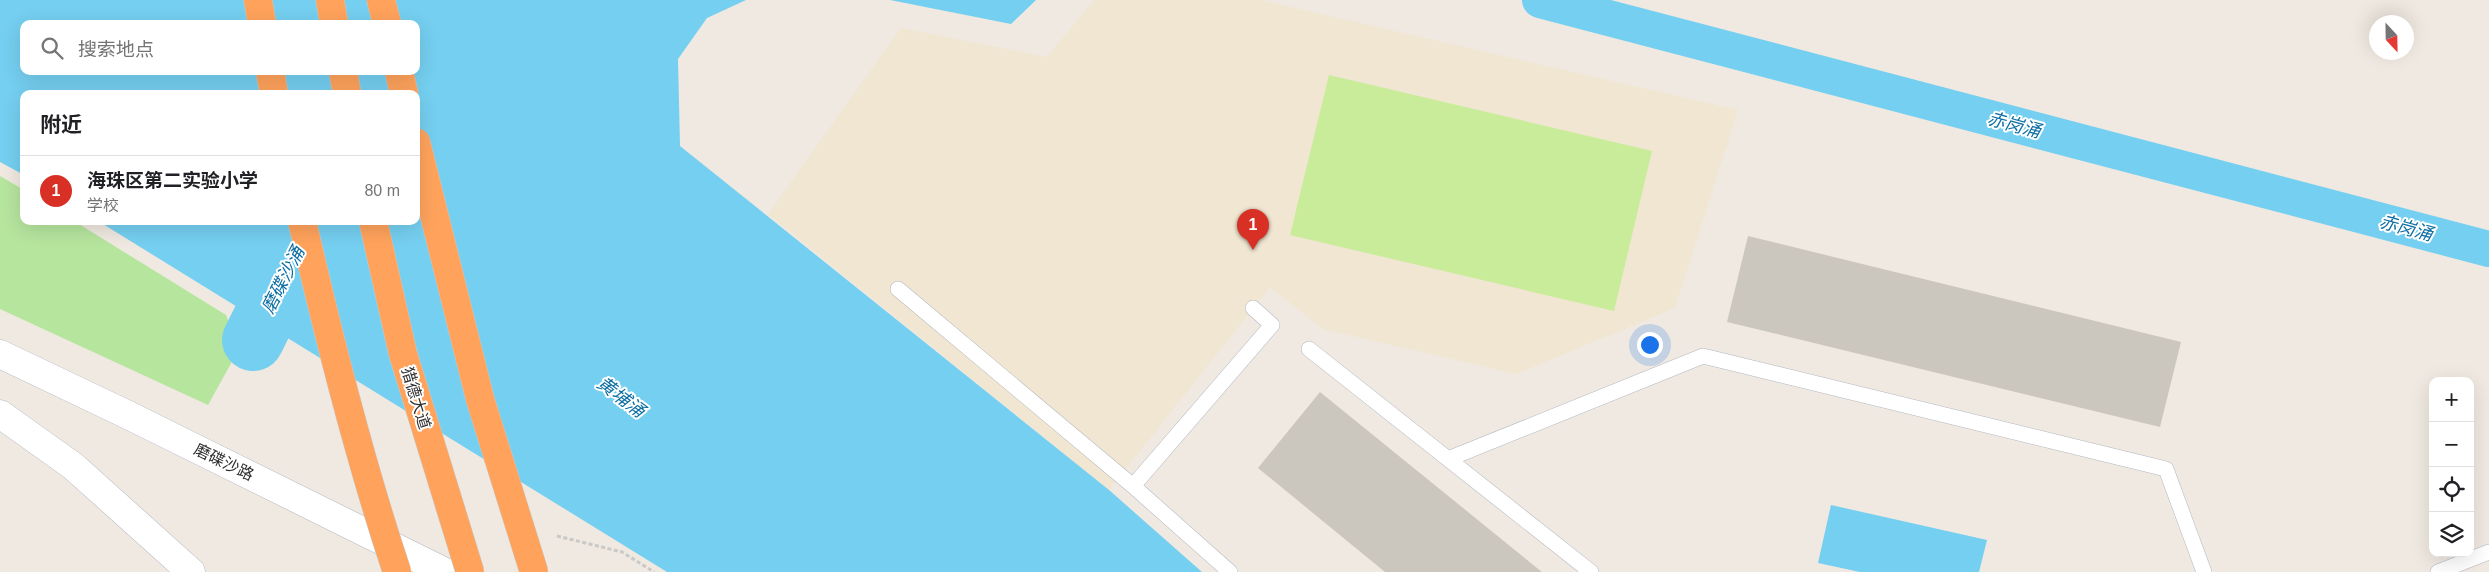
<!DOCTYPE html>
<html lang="zh">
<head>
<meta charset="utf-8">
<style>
  body { margin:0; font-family:Helvetica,"Noto Sans SC",sans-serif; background:#f2f2f2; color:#202124 }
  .controls { position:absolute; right:15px; bottom:15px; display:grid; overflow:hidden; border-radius:10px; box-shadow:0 5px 20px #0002 }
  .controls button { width:45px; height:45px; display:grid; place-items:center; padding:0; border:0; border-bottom:1px solid #e0e0e0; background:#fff; color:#202124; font:25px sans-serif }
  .compass { position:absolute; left:2369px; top:15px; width:45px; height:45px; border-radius:50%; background:#fff; box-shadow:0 5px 20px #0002; rotate:158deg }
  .you { position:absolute; left:1649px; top:344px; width:18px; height:18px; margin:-12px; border:4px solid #fff; border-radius:50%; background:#1a73e8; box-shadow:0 0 0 8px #1a73e833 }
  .badge { display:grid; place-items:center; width:32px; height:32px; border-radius:50%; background:#d93025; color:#fff; font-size:16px; font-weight:700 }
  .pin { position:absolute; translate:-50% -41px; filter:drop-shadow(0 1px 2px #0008) }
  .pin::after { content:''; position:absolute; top:26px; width:18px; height:15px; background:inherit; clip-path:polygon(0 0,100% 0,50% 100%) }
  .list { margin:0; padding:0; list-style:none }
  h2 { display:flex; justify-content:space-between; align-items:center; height:65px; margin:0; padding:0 20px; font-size:21px }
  h2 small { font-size:16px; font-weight:400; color:#757577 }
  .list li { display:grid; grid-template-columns:32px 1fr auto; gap:15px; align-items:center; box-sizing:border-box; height:70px; padding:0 20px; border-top:1px solid #e0e0e0 }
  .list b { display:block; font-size:19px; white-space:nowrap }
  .list p { margin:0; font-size:16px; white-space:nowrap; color:#757577 }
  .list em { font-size:16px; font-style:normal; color:#757577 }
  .icon { flex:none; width:28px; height:28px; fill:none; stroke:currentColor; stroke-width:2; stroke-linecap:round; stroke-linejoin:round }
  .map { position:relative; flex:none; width:2489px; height:572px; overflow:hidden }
  .search { position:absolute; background:#fff; box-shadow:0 5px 20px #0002; left:20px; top:20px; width:400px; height:55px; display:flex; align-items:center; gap:12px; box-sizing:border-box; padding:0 18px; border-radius:10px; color:#757577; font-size:19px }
  .panel { position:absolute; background:#fff; box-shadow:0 5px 20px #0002; left:20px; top:90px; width:400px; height:135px; border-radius:10px }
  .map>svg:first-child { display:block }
  .education { fill:#f0e6d1 }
  .green { fill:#b6e59e }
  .pitch { fill:#c9ec9a }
  .water { fill:#75cff0; fill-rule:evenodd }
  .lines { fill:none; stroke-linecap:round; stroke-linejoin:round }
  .canal { stroke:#75cff0; stroke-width:36 }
  .river { stroke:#75cff0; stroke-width:62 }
  .building { fill:#cbc7bf }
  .lane-casing { stroke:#b4b7c1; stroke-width:16 }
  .secondary-casing { stroke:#b4b7c1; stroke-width:29 }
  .highway-casing { stroke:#c9c9c9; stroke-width:29 }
  .path { stroke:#c9c9c9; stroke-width:3; stroke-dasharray:4 2.5; stroke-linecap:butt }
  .lane { stroke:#fff; stroke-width:15 }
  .secondary { stroke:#fff; stroke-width:28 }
  .highway { stroke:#ffa35c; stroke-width:28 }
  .highway-bridge-casing { stroke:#c9c9c9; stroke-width:29; stroke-linecap:butt }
  .highway-bridge { stroke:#ffa35c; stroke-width:28 }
  .labels { text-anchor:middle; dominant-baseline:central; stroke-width:4; stroke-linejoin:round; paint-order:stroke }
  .street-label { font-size:16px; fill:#2e2e2e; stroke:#fff }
  .water-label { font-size:18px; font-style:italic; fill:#0d6fa3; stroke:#fff }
</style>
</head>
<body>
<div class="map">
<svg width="2489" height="572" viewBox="0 0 2489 572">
  <rect width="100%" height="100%" fill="#efe9e1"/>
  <path class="education" d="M1094,0H1260L1738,110L1675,308L1516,374L1323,329L1270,287L1109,490L768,214L901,28L1047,57Z"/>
  <path class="green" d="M0,176L24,190V221H74L226,315L239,349L208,405L0,309Z"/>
  <path class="pitch" d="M1329,75L1652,151L1614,311L1290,235Z"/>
  <path class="water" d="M0,0H746L707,18L678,59L680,146L1109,490L1202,572H667L98,221H416V94H24V175L0,162ZM24,24H416V71H24Z
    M890,0H1036L1011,24Z
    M1831,505L1987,540L1979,572H1860L1818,563Z"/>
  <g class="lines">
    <path class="canal" d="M1540,0L2489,249"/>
    <path class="river" d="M253,340L300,246"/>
  </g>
  <path class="building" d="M1748,236L2181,342L2160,427L1727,322Z
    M1320,392L1542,572H1385L1258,468Z"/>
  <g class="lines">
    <defs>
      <path id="lane" d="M898,289L1133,486
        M1309,349L1591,572
        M1448,459L1703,356L2166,469L2204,572
        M1230,572L1133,486L1272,325L1253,308
        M2438,572L2489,552"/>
      <path id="secondary" d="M0,354L126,414L445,572
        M0,414L73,466L191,572"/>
      <path id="highway" d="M258,0L262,24
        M330,0L334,24
        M381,0L387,24
        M270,71L274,94
        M343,71L347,94
        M399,71L404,94"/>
    </defs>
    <use href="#lane" class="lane-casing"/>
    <use href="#secondary" class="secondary-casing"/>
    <use href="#highway" class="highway-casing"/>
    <path class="path" d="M557,536L622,552L654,572"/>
    <use href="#lane" class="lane"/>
    <use href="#secondary" class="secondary"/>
    <use href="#highway" class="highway"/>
    <defs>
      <path id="highway-bridge" d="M416,142L480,399L534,572
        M302,221C329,339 359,458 397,572
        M373,221L403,354L470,572"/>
    </defs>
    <use href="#highway-bridge" class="highway-bridge-casing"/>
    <use href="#highway-bridge" class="highway-bridge"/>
  </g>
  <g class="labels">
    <g class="street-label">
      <text transform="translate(416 398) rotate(73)">猎德大道</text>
      <text transform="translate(224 462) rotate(26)">磨碟沙路</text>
    </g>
    <g class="water-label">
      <text transform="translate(2014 125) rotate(15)">赤岗涌</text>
      <text transform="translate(2406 228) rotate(15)">赤岗涌</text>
      <text transform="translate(283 280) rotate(-63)">磨碟沙涌</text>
      <text transform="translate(621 397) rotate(37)">黄埔涌</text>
    </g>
  </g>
</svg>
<div class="controls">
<button>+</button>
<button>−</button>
<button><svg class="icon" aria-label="locate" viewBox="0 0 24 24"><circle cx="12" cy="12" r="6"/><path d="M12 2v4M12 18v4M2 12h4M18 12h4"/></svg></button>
<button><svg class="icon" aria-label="layers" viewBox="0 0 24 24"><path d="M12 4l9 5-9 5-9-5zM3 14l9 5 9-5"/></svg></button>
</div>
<svg class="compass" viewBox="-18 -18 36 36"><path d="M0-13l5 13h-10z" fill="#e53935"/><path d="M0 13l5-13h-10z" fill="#757577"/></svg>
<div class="you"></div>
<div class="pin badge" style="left:1253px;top:250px">1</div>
<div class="search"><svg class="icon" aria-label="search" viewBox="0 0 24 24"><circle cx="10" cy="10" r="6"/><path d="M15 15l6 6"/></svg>搜索地点</div>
<section class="panel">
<h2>附近<small></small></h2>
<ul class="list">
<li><span class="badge">1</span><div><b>海珠区第二实验小学</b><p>学校</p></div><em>80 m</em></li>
</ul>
</section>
</div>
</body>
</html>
